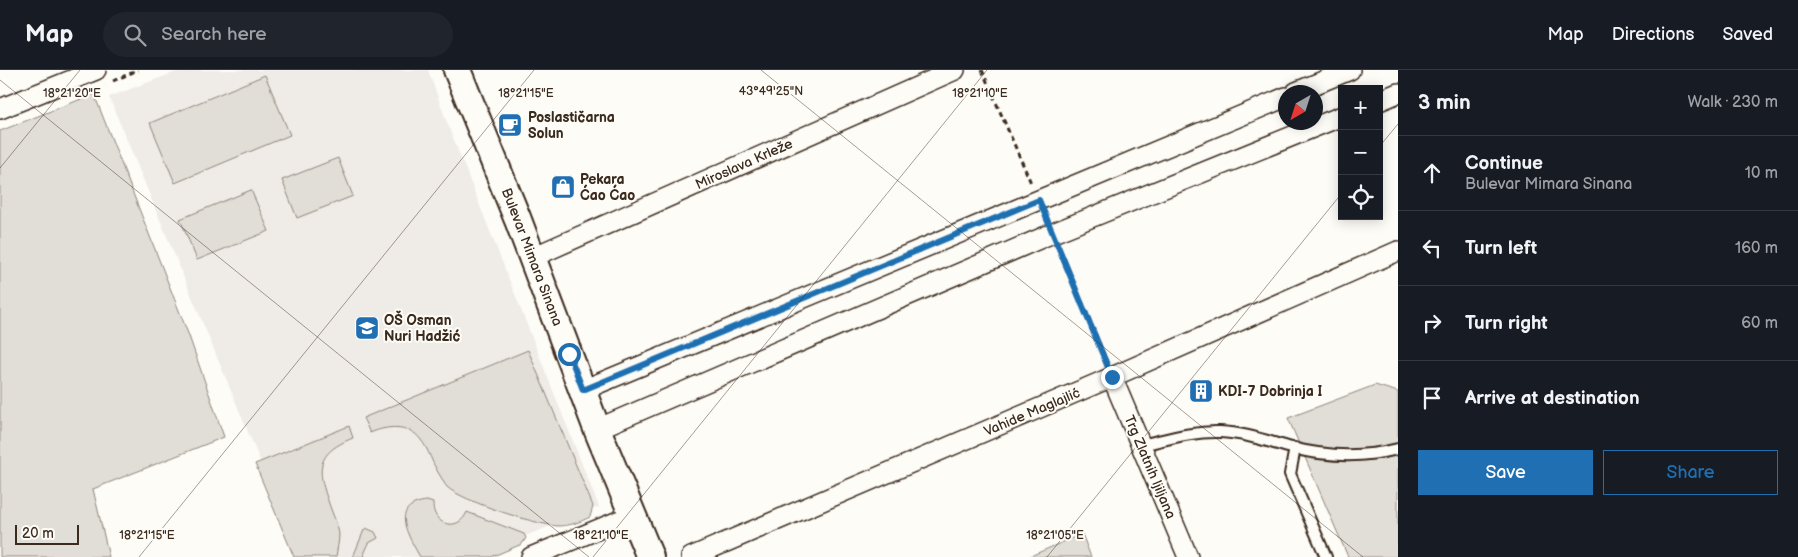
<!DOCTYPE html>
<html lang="en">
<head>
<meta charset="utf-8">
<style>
  body { margin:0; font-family:"Balsamiq Sans",sans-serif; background:#20242c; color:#f1f3f6 }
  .controls { position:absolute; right:15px; top:15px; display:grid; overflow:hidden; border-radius:0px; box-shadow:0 2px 12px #0003 }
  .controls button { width:45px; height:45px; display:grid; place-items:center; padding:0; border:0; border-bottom:1px solid #363941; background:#171b24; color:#f1f3f6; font:25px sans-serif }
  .compass { position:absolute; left:1278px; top:15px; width:45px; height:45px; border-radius:50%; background:#171b24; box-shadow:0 2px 12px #0003; rotate:219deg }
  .scale { position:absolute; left:15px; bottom:12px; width:64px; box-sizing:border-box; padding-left:5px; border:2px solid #3b2a1e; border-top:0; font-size:14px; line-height:18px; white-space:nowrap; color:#3b2a1e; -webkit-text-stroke:4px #fdfcf7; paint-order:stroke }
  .stop { position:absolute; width:15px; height:15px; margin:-11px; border:4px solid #1f6fb2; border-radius:50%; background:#fff }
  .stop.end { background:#1f6fb2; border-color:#fff; box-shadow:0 1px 5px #0008 }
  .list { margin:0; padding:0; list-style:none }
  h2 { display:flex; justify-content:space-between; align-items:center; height:65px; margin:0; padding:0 20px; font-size:21px }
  h2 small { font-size:16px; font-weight:400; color:#9ea1a6 }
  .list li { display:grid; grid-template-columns:32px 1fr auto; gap:15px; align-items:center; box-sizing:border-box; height:75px; padding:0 20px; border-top:1px solid #363941 }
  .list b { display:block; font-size:19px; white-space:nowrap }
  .list p { margin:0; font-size:16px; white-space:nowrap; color:#9ea1a6 }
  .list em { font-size:16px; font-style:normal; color:#9ea1a6 }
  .actions { display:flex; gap:10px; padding:15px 20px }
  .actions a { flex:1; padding:11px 0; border:1px solid #1f6fb2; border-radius:0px; text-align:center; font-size:18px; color:#1f6fb2 }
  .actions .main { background:#1f6fb2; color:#fff }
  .icon { flex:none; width:28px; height:28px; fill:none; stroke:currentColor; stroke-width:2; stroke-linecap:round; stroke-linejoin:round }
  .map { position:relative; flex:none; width:1398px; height:487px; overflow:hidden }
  header { display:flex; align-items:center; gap:30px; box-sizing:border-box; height:70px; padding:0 25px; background:#171b24; border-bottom:1px solid #363941 }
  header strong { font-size:24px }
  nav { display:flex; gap:28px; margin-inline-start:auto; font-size:18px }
  .search { width:350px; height:45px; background:#20242c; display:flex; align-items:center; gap:12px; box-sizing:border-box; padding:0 18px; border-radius:28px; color:#9ea1a6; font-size:19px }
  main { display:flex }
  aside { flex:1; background:#171b24 }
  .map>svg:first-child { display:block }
  .built { fill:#efece7 }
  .green { fill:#e1ded7; stroke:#8e847a }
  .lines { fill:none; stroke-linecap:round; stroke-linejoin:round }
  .lane-casing { stroke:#3b2a1e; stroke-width:14 }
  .street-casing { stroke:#3b2a1e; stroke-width:22 }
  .secondary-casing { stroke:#3b2a1e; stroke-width:30 }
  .path { stroke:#3b2a1e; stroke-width:3; stroke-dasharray:5 4; stroke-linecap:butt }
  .lane { stroke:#fdfcf7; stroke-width:10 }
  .street { stroke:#fdfcf7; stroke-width:19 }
  .secondary { stroke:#fdfcf7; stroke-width:26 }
  .route { stroke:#1f6fb2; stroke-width:6 }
  .ticks { fill:none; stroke:#3b2a1e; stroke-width:1; stroke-opacity:0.45 }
  .labels { text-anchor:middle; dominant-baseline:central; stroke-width:4; stroke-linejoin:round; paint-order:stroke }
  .poi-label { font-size:14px; font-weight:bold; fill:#3b2a1e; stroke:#fdfcf7; text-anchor:start }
  .street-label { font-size:14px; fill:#3b2a1e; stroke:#fdfcf7 }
  .ticks-label { font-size:12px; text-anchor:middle; fill:#3b2a1e; stroke:#fdfcf7; stroke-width:4; stroke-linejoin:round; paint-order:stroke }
</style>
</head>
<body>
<header>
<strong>Map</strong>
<div class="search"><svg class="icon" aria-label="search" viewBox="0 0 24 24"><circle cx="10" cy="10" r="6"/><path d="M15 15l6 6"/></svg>Search here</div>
<nav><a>Map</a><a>Directions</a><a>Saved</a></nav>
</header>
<main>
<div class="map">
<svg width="1398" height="487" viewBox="0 0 1398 487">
  <rect width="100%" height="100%" fill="#fdfcf7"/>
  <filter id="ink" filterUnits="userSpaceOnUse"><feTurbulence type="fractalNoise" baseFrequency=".02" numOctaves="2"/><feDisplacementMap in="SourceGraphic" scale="10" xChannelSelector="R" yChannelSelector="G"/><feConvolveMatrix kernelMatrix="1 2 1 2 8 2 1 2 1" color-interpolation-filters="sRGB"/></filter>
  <g filter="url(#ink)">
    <path class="built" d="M181,0H428L448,55L599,437L472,487H300L109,27Z"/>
    <path class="green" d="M265,5L290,65L175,113L150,53Z
      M94,24L189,266L224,367L93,419L109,487H0V61Z
      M338,88L353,126L297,148L282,110Z
      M251,120L269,161L197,190L180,149Z
      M528,280L593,436L590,447C580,452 570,456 558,456C537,455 462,431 447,417C444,414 442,408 439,404C432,393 429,380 421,370C409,353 386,356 370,363L363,348Z
      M1375,315L1398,322V487H1348L1288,348Z
      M349,356L353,368C310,385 319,405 332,442C335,449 338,457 339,464C339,472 337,479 336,487H294L255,394Z
      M427,431L433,433C432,455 458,463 467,442L524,464L526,468L522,474L491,487H420C409,467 388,435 427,431Z
      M366,458L375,462L378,468L369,473L364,484L365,487H353L364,460Z
      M1082,464L1091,487H1028Z"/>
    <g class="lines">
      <defs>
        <path id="lane" d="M1141,375C1168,369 1193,361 1220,362C1245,363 1269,372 1292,378C1328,387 1362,388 1398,379
          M1295,378L1290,404L1326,487"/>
        <path id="street" d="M1296,22L1350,0
          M1379,31L1398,23
          M0,39L96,0
          M533,187L955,0
          M1112,307L1188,487
          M583,320L1286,27
          M597,359L1053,163L1342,46
          M531,487L633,445
          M691,487L1112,307L1398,181"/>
        <path id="secondary" d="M457,0L518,150L597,359L650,487"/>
      </defs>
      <use href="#lane" class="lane-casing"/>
      <use href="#street" class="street-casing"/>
      <use href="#secondary" class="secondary-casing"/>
      <path class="path" d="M982,0L1031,113
        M113,11L138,0
        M1060,181L1106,291"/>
      <use href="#lane" class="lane"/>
      <use href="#street" class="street"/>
      <use href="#secondary" class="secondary"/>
    </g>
  </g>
  <g class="lines" filter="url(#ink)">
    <path class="route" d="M569,284L583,320L1039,130L1112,307"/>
  </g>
  <path class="ticks" d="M761,0L1363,487M0,10L589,487M1379,77L1398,54M0,98L80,0M139,487L534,0M593,487L987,0M1047,487L1342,123"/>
  <defs>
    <symbol id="cafe-square" viewBox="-11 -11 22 22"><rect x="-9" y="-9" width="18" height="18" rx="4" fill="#1f6fb2" stroke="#fdfcf7"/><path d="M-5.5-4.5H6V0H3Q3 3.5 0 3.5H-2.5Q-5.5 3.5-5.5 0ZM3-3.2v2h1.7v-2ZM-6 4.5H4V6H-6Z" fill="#fff"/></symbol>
    <symbol id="shop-square" viewBox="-11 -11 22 22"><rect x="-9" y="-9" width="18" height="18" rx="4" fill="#1f6fb2" stroke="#fdfcf7"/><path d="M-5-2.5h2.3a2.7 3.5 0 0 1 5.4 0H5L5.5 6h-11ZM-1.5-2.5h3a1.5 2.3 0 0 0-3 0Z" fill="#fff"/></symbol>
    <symbol id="school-square" viewBox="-11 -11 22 22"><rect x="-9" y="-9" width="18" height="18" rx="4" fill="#1f6fb2" stroke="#fdfcf7"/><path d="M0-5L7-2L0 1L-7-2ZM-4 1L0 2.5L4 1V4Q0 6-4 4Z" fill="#fff"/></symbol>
    <symbol id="building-square" viewBox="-11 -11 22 22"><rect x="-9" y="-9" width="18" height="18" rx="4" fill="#1f6fb2" stroke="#fdfcf7"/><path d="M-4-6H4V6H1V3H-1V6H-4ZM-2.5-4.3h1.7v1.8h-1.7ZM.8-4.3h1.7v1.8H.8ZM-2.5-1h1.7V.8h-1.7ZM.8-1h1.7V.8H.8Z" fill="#fff"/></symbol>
  </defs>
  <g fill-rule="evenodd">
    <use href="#cafe-square" x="496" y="41" width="28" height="28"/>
    <use href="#shop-square" x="549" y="103" width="28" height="28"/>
    <use href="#school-square" x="353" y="244" width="28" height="28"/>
    <use href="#building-square" x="1187" y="307" width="28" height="28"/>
  </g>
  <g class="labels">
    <g class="poi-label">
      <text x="528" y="47">Poslastičarna<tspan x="528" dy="16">Solun</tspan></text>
      <text x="580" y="109">Pekara<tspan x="580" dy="16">Ćao Ćao</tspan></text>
      <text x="384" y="250">OŠ Osman<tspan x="384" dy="16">Nuri Hadžić</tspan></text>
      <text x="1218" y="321">KDI-7 Dobrinja I</text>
    </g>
    <g class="street-label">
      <text transform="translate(744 94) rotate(-24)">Miroslava Krleže</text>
      <text transform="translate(532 187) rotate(69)">Bulevar Mimara Sinana</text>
      <text transform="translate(1032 342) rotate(-23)">Vahide Maglajlić</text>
      <text transform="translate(1150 397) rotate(67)">Trg Zlatnih ljiljana</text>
    </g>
  </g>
  <g class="ticks-label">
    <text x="771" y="25">43°49'25"N</text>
    <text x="72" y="27">18°21'20"E</text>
    <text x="526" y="27">18°21'15"E</text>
    <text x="980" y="27">18°21'10"E</text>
    <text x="147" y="469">18°21'15"E</text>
    <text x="601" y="469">18°21'10"E</text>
    <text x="1055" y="469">18°21'05"E</text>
  </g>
</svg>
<div class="controls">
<button>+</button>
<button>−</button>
<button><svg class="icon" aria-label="locate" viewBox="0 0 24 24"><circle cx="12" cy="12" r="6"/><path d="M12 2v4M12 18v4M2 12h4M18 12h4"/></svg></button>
</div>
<svg class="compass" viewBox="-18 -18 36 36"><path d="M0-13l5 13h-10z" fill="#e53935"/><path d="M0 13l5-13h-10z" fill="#9ea1a6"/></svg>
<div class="scale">20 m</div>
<div class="stop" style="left:569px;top:284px"></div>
<div class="stop end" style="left:1112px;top:307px"></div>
</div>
<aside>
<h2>3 min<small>Walk · 230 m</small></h2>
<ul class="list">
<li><svg class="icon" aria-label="ahead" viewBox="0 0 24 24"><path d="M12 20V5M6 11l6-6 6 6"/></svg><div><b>Continue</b><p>Bulevar Mimara Sinana</p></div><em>10 m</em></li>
<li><svg class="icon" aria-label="left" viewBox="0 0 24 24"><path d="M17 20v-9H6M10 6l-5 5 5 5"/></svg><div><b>Turn left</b></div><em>160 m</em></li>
<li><svg class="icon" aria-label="right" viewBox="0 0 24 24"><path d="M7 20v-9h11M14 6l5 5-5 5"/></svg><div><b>Turn right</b></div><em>60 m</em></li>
<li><svg class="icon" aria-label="arrive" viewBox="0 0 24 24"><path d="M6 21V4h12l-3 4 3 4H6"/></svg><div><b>Arrive at destination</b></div></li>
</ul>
<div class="actions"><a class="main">Save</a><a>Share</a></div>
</aside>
</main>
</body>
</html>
